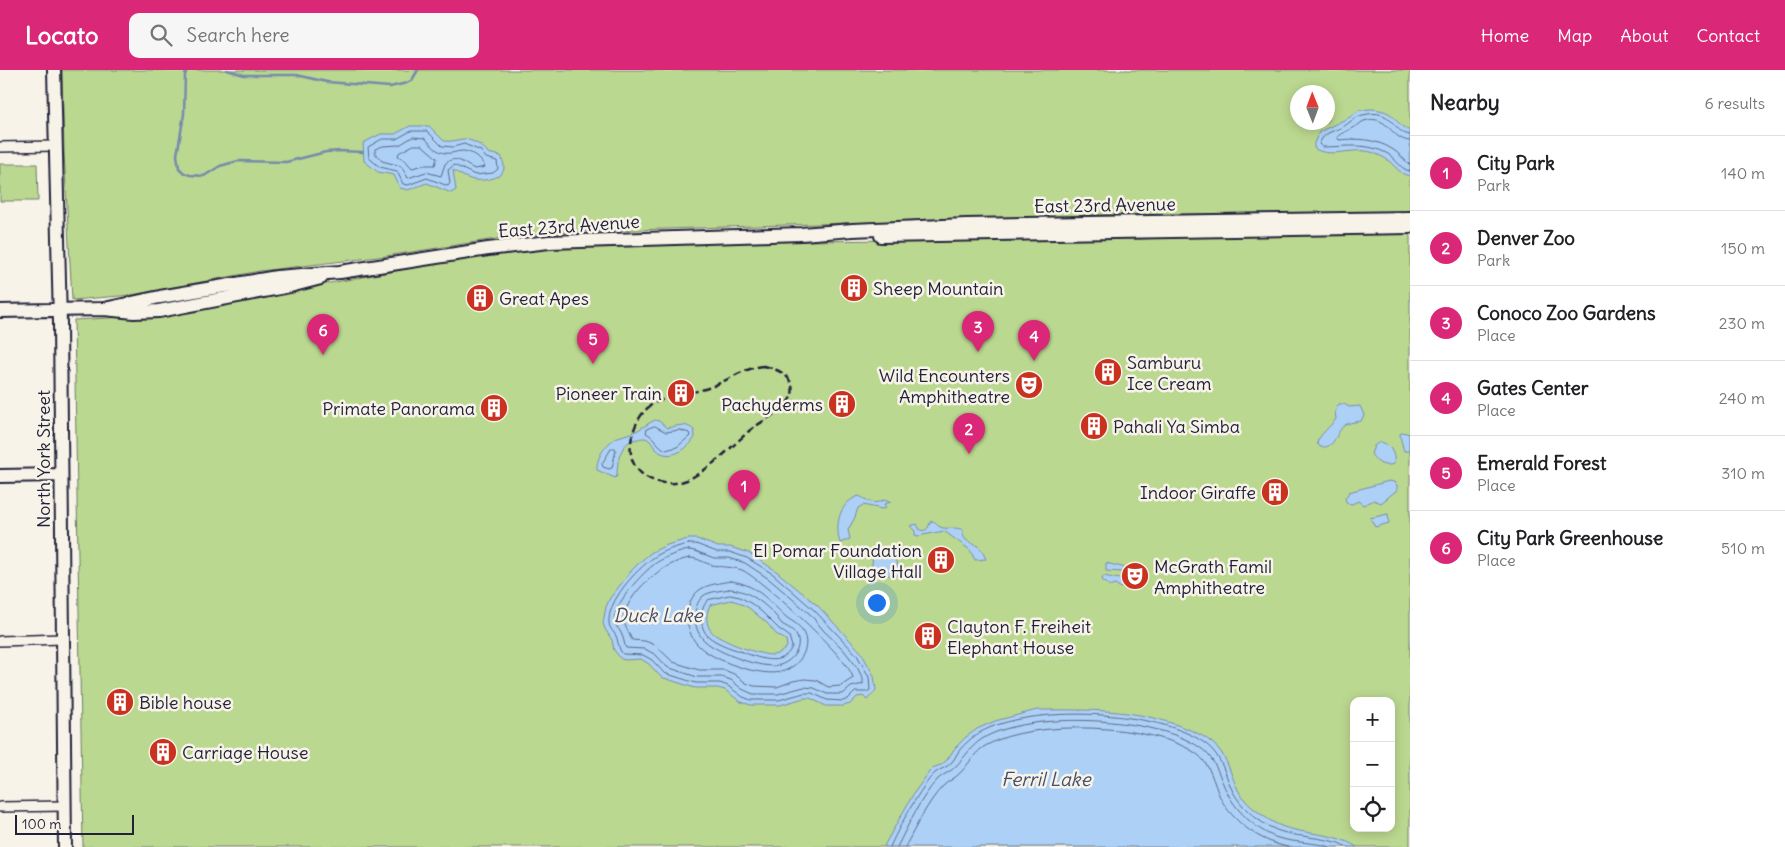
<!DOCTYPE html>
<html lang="en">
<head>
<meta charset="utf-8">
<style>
  body { margin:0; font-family:Delius,sans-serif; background:#f6f6f6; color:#202124 }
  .controls { position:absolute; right:15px; bottom:15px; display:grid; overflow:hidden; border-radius:10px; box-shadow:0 2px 12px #0003 }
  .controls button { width:45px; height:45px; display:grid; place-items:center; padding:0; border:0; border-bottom:1px solid #e0e0e0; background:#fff; color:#202124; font:25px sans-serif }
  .compass { position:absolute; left:1290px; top:15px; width:45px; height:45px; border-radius:50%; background:#fff; box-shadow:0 2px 12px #0003; rotate:359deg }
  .scale { position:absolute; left:15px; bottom:12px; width:119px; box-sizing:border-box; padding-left:5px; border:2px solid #22223b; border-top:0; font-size:14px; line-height:18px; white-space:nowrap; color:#22223b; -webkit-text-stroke:4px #f7f3e8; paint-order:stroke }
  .you { position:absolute; left:876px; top:532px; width:18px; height:18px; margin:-12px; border:4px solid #fff; border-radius:50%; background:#1a73e8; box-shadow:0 0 0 8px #1a73e833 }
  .badge { display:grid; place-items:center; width:32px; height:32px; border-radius:50%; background:#db2777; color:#fff; font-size:16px; font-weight:700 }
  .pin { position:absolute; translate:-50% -41px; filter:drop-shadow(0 1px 2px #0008) }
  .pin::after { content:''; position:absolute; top:26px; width:18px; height:15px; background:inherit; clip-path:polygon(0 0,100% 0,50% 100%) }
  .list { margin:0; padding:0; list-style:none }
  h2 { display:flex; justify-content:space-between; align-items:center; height:65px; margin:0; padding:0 20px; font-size:21px }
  h2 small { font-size:16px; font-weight:400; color:#757577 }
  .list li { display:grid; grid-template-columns:32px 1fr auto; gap:15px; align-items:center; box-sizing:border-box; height:75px; padding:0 20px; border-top:1px solid #e0e0e0 }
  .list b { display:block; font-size:19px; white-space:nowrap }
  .list p { margin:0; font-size:16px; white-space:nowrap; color:#757577 }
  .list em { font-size:16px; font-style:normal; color:#757577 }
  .icon { flex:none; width:28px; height:28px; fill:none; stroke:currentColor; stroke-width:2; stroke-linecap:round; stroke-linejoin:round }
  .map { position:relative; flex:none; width:1410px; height:777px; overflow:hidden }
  header { display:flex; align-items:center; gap:30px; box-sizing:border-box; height:70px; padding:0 25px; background:#db2777; color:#fff }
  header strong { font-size:24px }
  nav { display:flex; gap:28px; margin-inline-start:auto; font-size:18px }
  .search { width:350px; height:45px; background:#f6f6f6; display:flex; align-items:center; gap:12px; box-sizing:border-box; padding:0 18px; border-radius:10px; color:#757577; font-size:19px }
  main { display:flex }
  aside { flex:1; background:#fff }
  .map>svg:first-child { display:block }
  .green { fill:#bbd890; stroke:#6e7d66; fill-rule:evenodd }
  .water { fill:#add1f6; stroke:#758bab; fill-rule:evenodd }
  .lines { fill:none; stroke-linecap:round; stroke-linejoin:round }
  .shore { stroke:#5a6886; stroke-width:1 }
  .stream { stroke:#758bab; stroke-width:2.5 }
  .street-casing { stroke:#22223b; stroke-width:12 }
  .secondary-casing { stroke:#22223b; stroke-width:16 }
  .street { stroke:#f7f3e8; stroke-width:9 }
  .secondary { stroke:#f7f3e8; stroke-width:12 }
  .rail { stroke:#22223b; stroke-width:2.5; stroke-dasharray:8 4; stroke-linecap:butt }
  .labels { text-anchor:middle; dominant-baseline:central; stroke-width:5; stroke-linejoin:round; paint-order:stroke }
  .street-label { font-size:18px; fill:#22223b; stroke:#f7f3e8 }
  .poi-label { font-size:18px; fill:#22223b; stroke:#f7f3e8; text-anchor:start }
  .water-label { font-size:19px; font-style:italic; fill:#454e6a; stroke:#f7f3e8 }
</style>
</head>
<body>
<header>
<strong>Locato</strong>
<div class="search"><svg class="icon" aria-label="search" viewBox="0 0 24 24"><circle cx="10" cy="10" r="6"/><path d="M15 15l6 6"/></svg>Search here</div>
<nav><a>Home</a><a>Map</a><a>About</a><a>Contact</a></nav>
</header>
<main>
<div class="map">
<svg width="1410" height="777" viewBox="0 0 1410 777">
  <rect width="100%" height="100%" fill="#f7f3e8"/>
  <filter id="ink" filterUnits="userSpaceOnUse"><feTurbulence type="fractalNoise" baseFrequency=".02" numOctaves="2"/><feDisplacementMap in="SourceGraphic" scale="10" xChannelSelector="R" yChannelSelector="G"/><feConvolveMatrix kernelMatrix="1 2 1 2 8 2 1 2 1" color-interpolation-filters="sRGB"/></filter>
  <g filter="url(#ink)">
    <path class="green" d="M62,0H1410V142L1090,145L574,162L515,166L386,186L260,201L132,225L72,230L64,82ZM1298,22H1328V52H1298Z
      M0,94H37L38,131H0Z
      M1410,163V777H83L74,250L158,245L449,191L518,181L582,176L699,172L904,170L1025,166L1139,169L1188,167ZM1354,631H1391V758H1354Z"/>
    <path class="water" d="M1371,39C1399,41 1391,52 1410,61V106C1401,105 1396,97 1389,91C1384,87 1377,84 1371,82C1353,77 1329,89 1314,78V73L1319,62L1350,47L1359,40Z
      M410,56H429L444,71C453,72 459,69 464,69C473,70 485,77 488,83L501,86C502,89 504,94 504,97C504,110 479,112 470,109C463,107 459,103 453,100L456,120L451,123L427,113L408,120L400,118L394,105L378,102L364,91L363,73L381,64H395Z
      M1339,334H1344L1349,337L1360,336L1364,345L1361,351C1356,352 1350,352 1345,355C1335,362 1336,379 1320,377L1317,373C1319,365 1331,356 1336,349L1335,341Z
      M655,350L659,351L667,358C677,356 685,352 694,360L695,367C688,380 668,392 656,379C653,377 652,372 649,370C646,367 641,368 638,369C620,371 617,391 617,406L615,408L597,400C596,387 607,372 618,367C623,365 629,364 634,362C641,359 647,354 655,350Z
      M1403,362L1409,364V381H1404C1403,377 1400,368 1400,364Z
      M1379,372C1389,372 1396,384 1394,394C1383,397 1378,394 1371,384L1374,376Z
      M1389,411L1394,412L1397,415V420L1381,433L1374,430L1363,435L1358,431L1352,434L1347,433L1345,429L1349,422Z
      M859,426C867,430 874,436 883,430L891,432L884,434L886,438L882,439L863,435L858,438L855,447L848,460L850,469L840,473C835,456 838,433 859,426Z
      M1388,444L1389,453L1375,457L1370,448Z
      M931,451L935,452C941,463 954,455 963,460C962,474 973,471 980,478C983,481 984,486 986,489L975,490L970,480L944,461L918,466L915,465V461L910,456L917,454L920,460C928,462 928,457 931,451Z
      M688,469H697L718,477H730L749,483L776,501L818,536L861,582L874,606L876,620L867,630L863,626L857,627L850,634L843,636H826L810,628H804L780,635H751L741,632L725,620L718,618H695L661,607L649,594L641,589L626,590L621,589L614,580L612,570L605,559L603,553L606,537L610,528L632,500L641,491L652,482L667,475ZM731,530L738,532L749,538L767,553L776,564L786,570L787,577C783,581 779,584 773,585C762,586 717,570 711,561C705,553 706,543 710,535Z
      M873,484C880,484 892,485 896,492C898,496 898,500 900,504C896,507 891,507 886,504V498L879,497L874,500L870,498L872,495Z
      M1106,493L1130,499L1132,508L1128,516L1121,518L1115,514L1110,516L1102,510L1103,506C1111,507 1120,511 1127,507V503L1124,502L1106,501Z
      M1037,640C1089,640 1131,638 1180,656C1196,662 1210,668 1221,682C1229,694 1232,708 1238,720C1245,733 1256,741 1268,749C1293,767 1329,759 1357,777H885V774L914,723L932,698L941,695L947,690L955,678L966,667L977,659L995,651Z"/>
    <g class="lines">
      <path class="shore" d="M411,61H427L442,76L453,77L464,74L481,81L486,88L497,91L498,99L493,103L475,105L454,95L448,100L450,113L448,116L427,108L408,115L403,114L397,101L380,97L369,88L368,77L382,69H396Z
        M1410,65C1392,63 1394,37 1363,45C1356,46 1349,53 1343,57C1332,62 1324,62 1319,74L1322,77C1345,77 1367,72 1388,84C1396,89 1401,100 1410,101
        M413,67L425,68C429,72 434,79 439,81C449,86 455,81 463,81C472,81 482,90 485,97L475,99C464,95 456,83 445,94L441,106L426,102L408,108L401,96L382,91L375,83V79L383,76L399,75Z
        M1410,71C1390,70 1389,43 1364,51C1361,52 1358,56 1354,57C1348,61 1341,63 1337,67L1339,70C1357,68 1376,69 1392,79C1399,83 1404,90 1410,95
        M414,75H422L437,88L435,95H424L412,98L405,90L398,86L399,83Z
        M655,356L666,362L680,360L689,363L690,366L677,377L666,380C657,376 655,367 646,363L647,359Z
        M612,378H615L616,380L612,398L609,399L603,397L602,394Z
        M689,474H696L717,482H730L747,488L773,504L814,540L857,585L869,607L870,620L867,622H855L848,629L843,631L827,630L812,623H804L779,630H751L743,627L728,616L720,613H696L664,603L652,590L643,585L623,584C618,579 619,573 616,566C614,562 609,558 609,553C607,531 636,500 653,488C663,481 677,476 689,474Z
        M689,480L695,481L714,488H729L745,493L769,509L810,544L824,561L843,579L857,597L863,609V614L851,617L843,624H827L814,618L804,617L778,624H753L742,619L731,610L722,607H697L667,597L656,585L645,579L626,578C624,574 624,568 621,563C620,560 616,557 615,553C610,537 643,502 656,493C665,487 678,482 689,480Z
        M690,488C698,488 704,493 712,495C722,498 731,496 742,500C761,509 851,590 853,608L841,616L828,617L816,610L804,609L793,611L777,617L754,616L746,613L734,604L724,600H699L673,592L655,575L645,571L632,570L623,551C626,523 663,492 690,488Z
        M730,511C755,513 769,531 786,547C791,551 797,553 801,559C813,575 801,595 784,601C764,609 710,590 697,574C684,560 683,530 701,519C709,514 721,513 730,511Z
        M729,519C746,519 763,532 775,545C777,547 779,551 782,554C786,557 791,558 794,562C805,575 793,591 780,595C763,600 718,583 705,571C693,561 691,537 703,526C710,521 721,521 729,519Z
        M730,525L740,527L752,534L762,542L779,559L789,566L792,577C782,599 756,587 740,581C730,578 716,573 708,566C699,557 699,539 708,530Z
        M890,777C896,762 923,713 935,703C940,699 946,698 951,693C955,689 956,685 959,681C964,674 973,667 979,663C1028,634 1160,639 1206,674C1222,686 1225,705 1233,722C1241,736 1254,748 1268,756C1292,770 1323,764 1348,777
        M897,777C909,754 920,728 938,709C943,704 951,702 956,696C965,687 971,676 982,669C1028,640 1159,646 1202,679C1217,690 1219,708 1228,724C1237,742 1259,762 1278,768C1295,773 1314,772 1331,777
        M905,777C916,757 927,733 943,716C948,711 956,708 961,702C970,693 975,681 987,675C1032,649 1154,653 1197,684C1211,695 1213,712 1220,727C1232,752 1261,772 1288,777"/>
      <path class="stream" d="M187,0L185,5L184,44L177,85L179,98L184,103L190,105L204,106L220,96L238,91L286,92L326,82L340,81L363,82
        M227,0L244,5H297L327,12L390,17L407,13L412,10L418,0"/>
      <defs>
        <path id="street" d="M0,77L56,76
          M0,571L62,569
          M0,737L65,736"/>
        <path id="secondary" d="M54,0L60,253L65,777
          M881,166L1410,157
          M104,239L160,227L277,207L340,202L488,179L549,172L801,164L853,160L966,155L1410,148
          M0,241L104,239L134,242L159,241L290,216L321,208
          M0,406L61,405"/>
      </defs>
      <use href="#street" class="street-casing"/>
      <use href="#secondary" class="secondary-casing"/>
      <use href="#street" class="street"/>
      <use href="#secondary" class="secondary"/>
      <path class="rail" d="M764,296C773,298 785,302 790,311C803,334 763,349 749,361C729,379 712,398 687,410C669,417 644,413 634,394C625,377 635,347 650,336C666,325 690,324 708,318C726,312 745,297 764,296Z"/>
    </g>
  </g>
  <defs>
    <symbol id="building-disc" viewBox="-11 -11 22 22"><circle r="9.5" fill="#c8321e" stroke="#f7f3e8"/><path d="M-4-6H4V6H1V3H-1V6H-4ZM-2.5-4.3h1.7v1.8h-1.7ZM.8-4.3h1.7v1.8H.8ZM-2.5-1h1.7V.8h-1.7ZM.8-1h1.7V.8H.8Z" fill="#fff"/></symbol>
    <symbol id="theatre-disc" viewBox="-11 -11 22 22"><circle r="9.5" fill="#c8321e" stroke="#f7f3e8"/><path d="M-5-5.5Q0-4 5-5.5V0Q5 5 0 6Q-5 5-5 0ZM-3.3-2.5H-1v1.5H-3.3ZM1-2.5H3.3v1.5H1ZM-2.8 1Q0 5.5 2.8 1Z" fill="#fff"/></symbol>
  </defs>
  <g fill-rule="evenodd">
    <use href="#building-disc" x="838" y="202" width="32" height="32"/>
    <use href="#building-disc" x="464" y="212" width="32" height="32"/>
    <use href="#building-disc" x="1092" y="286" width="32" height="32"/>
    <use href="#theatre-disc" x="1013" y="299" width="32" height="32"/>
    <use href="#building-disc" x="665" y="307" width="32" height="32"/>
    <use href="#building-disc" x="826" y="318" width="32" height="32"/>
    <use href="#building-disc" x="478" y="322" width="32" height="32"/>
    <use href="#building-disc" x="1078" y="340" width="32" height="32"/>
    <use href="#building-disc" x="1259" y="406" width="32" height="32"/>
    <use href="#building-disc" x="925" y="474" width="32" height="32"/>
    <use href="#theatre-disc" x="1119" y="490" width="32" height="32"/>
    <use href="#building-disc" x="912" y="550" width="32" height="32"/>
    <use href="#building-disc" x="104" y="616" width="32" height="32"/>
    <use href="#building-disc" x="147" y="666" width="32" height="32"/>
  </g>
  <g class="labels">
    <g class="street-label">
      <text transform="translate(1105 135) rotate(-1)">East 23rd Avenue</text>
      <text transform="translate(569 156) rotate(-4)">East 23rd Avenue</text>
      <text transform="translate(43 389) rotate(-90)">North York Street</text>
    </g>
    <g class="poi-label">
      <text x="873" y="218">Sheep Mountain</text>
      <text x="499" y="228">Great Apes</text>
      <text x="1127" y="292">Samburu<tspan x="1127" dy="21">Ice Cream</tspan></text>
      <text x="1010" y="305" text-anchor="end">Wild Encounters<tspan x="1010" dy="21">Amphitheatre</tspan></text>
      <text x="662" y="323" text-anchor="end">Pioneer Train</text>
      <text x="823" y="334" text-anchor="end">Pachyderms</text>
      <text x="475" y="338" text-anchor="end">Primate Panorama</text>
      <text x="1113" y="356">Pahali Ya Simba</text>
      <text x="1256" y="422" text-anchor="end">Indoor Giraffe</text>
      <text x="922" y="480" text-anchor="end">El Pomar Foundation<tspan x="922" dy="21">Village Hall</tspan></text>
      <text x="1154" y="496">McGrath Famil<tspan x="1154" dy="21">Amphitheatre</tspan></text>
      <text x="947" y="556">Clayton F. Freiheit<tspan x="947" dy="21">Elephant House</tspan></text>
      <text x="139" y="632">Bible house</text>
      <text x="182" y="682">Carriage House</text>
    </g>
    <g class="water-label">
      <text x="658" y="545">Duck Lake</text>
      <text x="1046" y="709">Ferril Lake</text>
    </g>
  </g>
</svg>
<div class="controls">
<button>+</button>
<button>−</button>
<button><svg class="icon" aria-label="locate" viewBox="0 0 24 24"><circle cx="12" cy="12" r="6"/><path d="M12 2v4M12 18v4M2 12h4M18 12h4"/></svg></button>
</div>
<svg class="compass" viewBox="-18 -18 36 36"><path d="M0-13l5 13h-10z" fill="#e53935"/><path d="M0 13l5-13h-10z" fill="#757577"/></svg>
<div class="scale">100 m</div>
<div class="you"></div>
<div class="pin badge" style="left:744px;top:441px">1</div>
<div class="pin badge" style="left:969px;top:384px">2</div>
<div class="pin badge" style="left:978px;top:282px">3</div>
<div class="pin badge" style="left:1034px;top:291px">4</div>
<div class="pin badge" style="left:593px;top:294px">5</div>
<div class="pin badge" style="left:323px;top:285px">6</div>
</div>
<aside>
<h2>Nearby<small>6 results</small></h2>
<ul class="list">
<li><span class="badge">1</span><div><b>City Park</b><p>Park</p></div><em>140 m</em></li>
<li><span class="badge">2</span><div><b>Denver Zoo</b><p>Park</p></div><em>150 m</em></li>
<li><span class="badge">3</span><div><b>Conoco Zoo Gardens</b><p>Place</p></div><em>230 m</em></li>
<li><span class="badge">4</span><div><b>Gates Center</b><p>Place</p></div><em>240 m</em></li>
<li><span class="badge">5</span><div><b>Emerald Forest</b><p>Place</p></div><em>310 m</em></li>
<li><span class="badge">6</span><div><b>City Park Greenhouse</b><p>Place</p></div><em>510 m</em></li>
</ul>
</aside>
</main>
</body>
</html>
